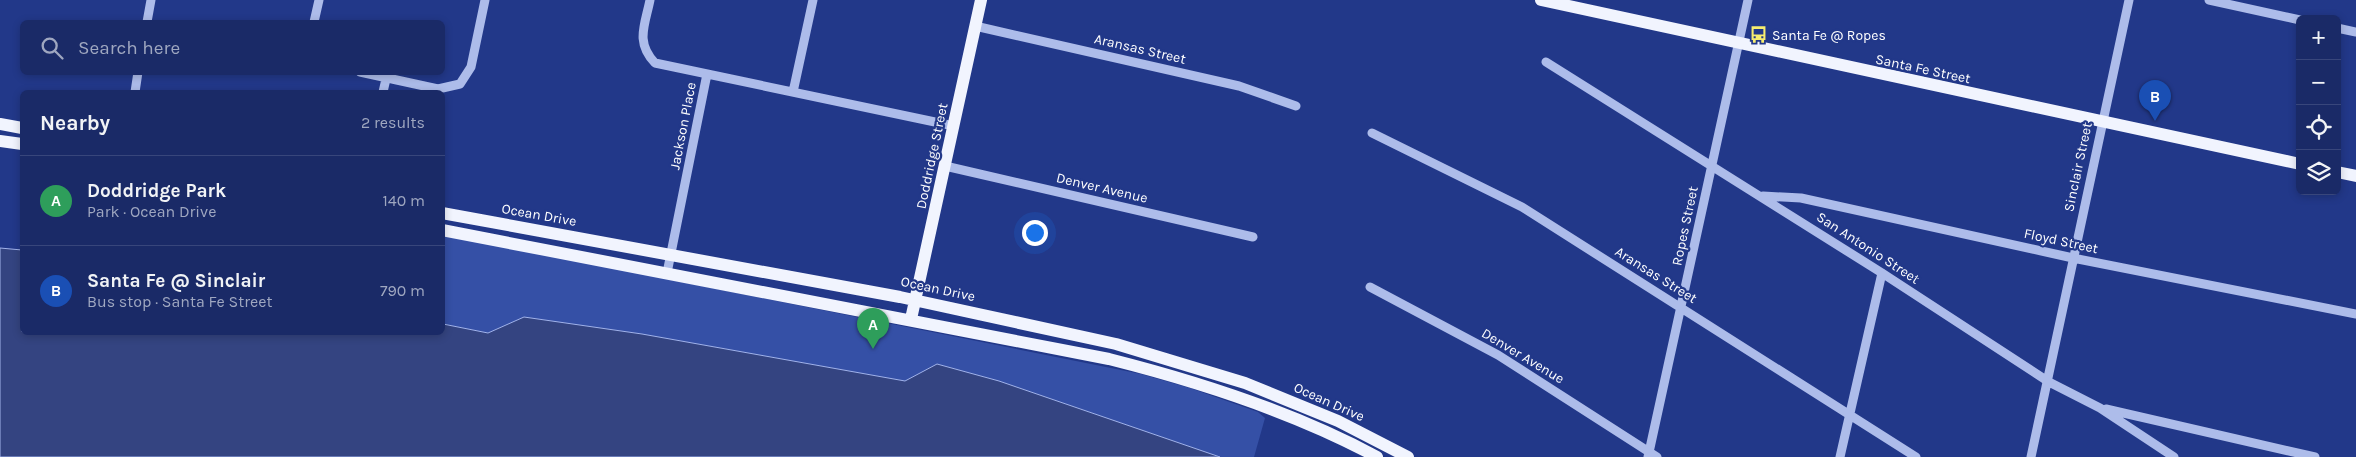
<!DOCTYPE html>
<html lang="en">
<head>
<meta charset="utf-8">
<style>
  body { margin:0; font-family:Karla,sans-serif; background:#23326d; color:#f1f3f6 }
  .controls { position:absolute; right:15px; top:15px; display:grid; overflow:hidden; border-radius:8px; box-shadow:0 2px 8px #0003 }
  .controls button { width:45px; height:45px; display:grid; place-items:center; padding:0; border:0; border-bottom:1px solid #38467b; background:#1a2a67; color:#f1f3f6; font:25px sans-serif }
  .you { position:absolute; left:1034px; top:232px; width:18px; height:18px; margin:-12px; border:4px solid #fff; border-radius:50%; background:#1a73e8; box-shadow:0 0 0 8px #1a73e833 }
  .badge { display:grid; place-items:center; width:32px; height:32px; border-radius:50%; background:#f7ed6f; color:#fff; font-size:16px; font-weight:700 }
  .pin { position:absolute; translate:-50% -41px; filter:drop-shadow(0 1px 2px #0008) }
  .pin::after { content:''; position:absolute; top:26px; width:18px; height:15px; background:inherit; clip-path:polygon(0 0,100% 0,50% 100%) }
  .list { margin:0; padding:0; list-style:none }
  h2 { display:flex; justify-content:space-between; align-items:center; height:65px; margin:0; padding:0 20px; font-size:21px }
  h2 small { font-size:16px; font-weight:400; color:#9fa7c0 }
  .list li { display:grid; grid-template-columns:32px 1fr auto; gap:15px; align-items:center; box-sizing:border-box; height:90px; padding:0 20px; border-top:1px solid #38467b }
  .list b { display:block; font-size:19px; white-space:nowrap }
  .list p { margin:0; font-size:16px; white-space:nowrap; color:#9fa7c0 }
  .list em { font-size:16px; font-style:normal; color:#9fa7c0 }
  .icon { flex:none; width:28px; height:28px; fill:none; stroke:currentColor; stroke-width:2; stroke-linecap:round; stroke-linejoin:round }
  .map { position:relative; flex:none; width:2356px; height:457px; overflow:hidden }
  .search { position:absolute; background:#1a2a67; box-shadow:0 2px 8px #0003; left:20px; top:20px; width:425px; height:55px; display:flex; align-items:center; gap:12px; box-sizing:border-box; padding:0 18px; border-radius:8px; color:#9fa7c0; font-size:19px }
  .panel { position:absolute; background:#1a2a67; box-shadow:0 2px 8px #0003; left:20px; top:90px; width:425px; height:245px; border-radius:8px }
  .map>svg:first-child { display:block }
  .green { fill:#3550a6 }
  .water { fill:#344481; stroke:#a1b3eb }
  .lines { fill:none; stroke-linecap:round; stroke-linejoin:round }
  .minor { stroke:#adbcea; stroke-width:9 }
  .major { stroke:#f1f4fe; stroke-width:12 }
  .labels { text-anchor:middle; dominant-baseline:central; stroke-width:4.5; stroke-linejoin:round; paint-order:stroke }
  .poi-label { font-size:14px; fill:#fff; stroke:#223889; text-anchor:start }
  .street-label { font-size:14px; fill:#fff; stroke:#223889 }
</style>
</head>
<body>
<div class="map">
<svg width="2356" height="457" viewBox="0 0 2356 457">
  <rect width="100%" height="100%" fill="#223889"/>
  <path class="green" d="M442,234L1141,374L1190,388L1258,412L1265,418L1254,457H1220L999,381L937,364L905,381L642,334L524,317L488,333L443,324Z"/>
  <path class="water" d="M0,248L22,250V332H442L443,324L488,333L524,317L642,334L905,381L937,364L999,381L1220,457H0Z"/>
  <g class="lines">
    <path class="minor" d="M650,0C645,25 635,42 655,63L954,126
      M2209,0L2300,20
      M147,22L151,0
      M314,22L319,0
      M975,26L1239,86L1296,106
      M2337,28L2356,32
      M1546,62L1882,273L2049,382L2100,408L2174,457
      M360,72L438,89L460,84L471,67L485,0
      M135,92L138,72
      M383,92L386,79
      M793,92L813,0
      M1372,133L1522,207L1916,457
      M945,166L1253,237
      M1763,196L1801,198L2073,258L2356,314
      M667,273L707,74
      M1370,287L1498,355L1657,457
      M2106,409L2315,457
      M1648,457L1748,0
      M1840,457L1882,273
      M2031,457L2129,0"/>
    <path class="major" d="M1541,0L2300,164
      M0,124L22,128
      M0,141L22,144
      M2337,172L2356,176
      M442,213L900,297L1116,344L1245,383L1338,421L1408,457
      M442,230L1109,359C1200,382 1294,412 1377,457
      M911,319L981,0"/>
  </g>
  <defs>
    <symbol id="bus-bare" viewBox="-9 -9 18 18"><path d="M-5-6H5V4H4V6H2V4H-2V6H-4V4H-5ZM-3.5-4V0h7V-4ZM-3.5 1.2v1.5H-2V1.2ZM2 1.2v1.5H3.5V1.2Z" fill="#f7ed6f" stroke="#223889" stroke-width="2.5" paint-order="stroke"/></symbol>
  </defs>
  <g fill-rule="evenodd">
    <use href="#bus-bare" x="1746" y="22" width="25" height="25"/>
  </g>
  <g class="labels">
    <g class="poi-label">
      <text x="1772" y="35">Santa Fe @ Ropes</text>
    </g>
    <g class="street-label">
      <text transform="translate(1140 49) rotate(13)">Aransas Street</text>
      <text transform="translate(1923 69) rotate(12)">Santa Fe Street</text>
      <text transform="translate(683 126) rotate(-79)">Jackson Place</text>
      <text transform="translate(932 156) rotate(-78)">Doddridge Street</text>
      <text transform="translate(2078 167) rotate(-78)">Sinclair Street</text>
      <text transform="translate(1102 188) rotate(13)">Denver Avenue</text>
      <text transform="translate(539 215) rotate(10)">Ocean Drive</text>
      <text transform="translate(1685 226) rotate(-78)">Ropes Street</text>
      <text transform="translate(2061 241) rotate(12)">Floyd Street</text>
      <text transform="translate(1868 248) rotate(33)">San Antonio Street</text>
      <text transform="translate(1656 275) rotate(32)">Aransas Street</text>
      <text transform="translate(938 289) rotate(12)">Ocean Drive</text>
      <text transform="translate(1523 356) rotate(31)">Denver Avenue</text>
      <text transform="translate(1329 402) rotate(24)">Ocean Drive</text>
    </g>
  </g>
</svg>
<div class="controls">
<button>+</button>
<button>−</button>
<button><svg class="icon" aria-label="locate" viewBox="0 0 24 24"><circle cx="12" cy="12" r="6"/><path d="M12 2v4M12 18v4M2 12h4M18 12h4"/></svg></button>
<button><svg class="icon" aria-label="layers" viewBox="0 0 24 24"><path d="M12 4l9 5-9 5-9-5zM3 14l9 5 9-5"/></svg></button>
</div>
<div class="you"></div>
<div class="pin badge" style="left:873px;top:349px;background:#2e9e5b">A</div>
<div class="pin badge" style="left:2155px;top:121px;background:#1a4fb4">B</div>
<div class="search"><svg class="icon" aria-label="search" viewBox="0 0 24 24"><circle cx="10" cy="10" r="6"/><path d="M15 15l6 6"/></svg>Search here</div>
<section class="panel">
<h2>Nearby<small>2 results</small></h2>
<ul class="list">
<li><span class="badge" style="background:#2e9e5b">A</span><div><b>Doddridge Park</b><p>Park · Ocean Drive</p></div><em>140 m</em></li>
<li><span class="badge" style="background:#1a4fb4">B</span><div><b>Santa Fe @ Sinclair</b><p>Bus stop · Santa Fe Street</p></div><em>790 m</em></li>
</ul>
</section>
</div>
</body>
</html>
